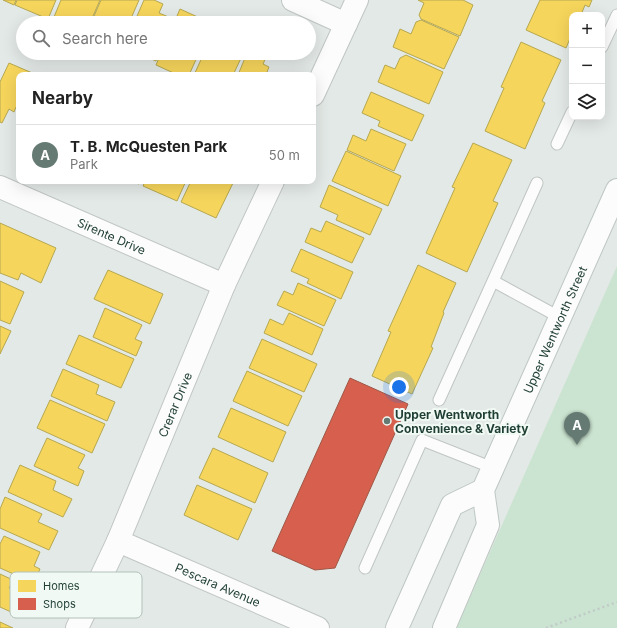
<!DOCTYPE html>
<html lang="en">
<head>
<meta charset="utf-8">
<style>
  body { margin:0; font-family:Inter,sans-serif; background:#f6f6f6; color:#222 }
  .controls { position:absolute; right:12px; top:12px; display:grid; overflow:hidden; border-radius:8px; box-shadow:0 4px 16px #0002 }
  .controls button { width:36px; height:36px; display:grid; place-items:center; padding:0; border:0; border-bottom:1px solid #e0e0e0; background:#fff; color:#222; font:20px sans-serif }
  .you { position:absolute; left:399px; top:387px; width:14px; height:14px; margin:-10px; border:3px solid #fff; border-radius:50%; background:#1a73e8; box-shadow:0 0 0 6px #1a73e833 }
  .badge { display:grid; place-items:center; width:26px; height:26px; border-radius:50%; background:#647a72; color:#fff; font-size:13px; font-weight:700 }
  .pin { position:absolute; translate:-50% -33px; filter:drop-shadow(0 1px 2px #0008) }
  .pin::after { content:''; position:absolute; top:21px; width:14px; height:12px; background:inherit; clip-path:polygon(0 0,100% 0,50% 100%) }
  .list { margin:0; padding:0; list-style:none }
  h2 { display:flex; justify-content:space-between; align-items:center; height:52px; margin:0; padding:0 16px; font-size:17px }
  h2 small { font-size:13px; font-weight:400; color:#767676 }
  .list li { display:grid; grid-template-columns:26px 1fr auto; gap:12px; align-items:center; box-sizing:border-box; height:60px; padding:0 16px; border-top:1px solid #e0e0e0 }
  .list b { display:block; font-size:15px; white-space:nowrap }
  .list p { margin:0; font-size:13px; white-space:nowrap; color:#767676 }
  .list em { font-size:13px; font-style:normal; color:#767676 }
  .icon { flex:none; width:22px; height:22px; fill:none; stroke:currentColor; stroke-width:2; stroke-linecap:round; stroke-linejoin:round }
  .map { position:relative; flex:none; width:617px; height:628px; overflow:hidden }
  .search { position:absolute; background:#fff; box-shadow:0 4px 16px #0002; left:16px; top:16px; width:300px; height:44px; display:flex; align-items:center; gap:10px; box-sizing:border-box; padding:0 14px; border-radius:22px; color:#767676; font-size:15px }
  .panel { position:absolute; background:#fff; box-shadow:0 4px 16px #0002; left:16px; top:72px; width:300px; height:112px; border-radius:8px }
  .map>svg:first-child { display:block }
  .green { fill:#cbe4d1 }
  .homes { fill:#f6d55c; stroke:#b6a850 }
  .shops { fill:#d6604d; stroke:#9f5646 }
  .lines { fill:none; stroke-linecap:round; stroke-linejoin:round }
  .service-casing { stroke:#c0c6c3; stroke-width:13 }
  .minor-casing { stroke:#c0c6c3; stroke-width:24 }
  .secondary-casing { stroke:#bec7c3; stroke-width:24 }
  .path { stroke:#c0cac6; stroke-width:2.5; stroke-dasharray:2 3; stroke-linecap:butt }
  .service { stroke:#fbfcfb; stroke-width:11 }
  .minor { stroke:#fbfcfb; stroke-width:22 }
  .secondary { stroke:#fbfcfb; stroke-width:22 }
  .poi-dot { fill:#647a72; stroke:#f1f9f4; stroke-width:1.5 }
  .labels { text-anchor:middle; dominant-baseline:central; stroke-width:4; stroke-linejoin:round; paint-order:stroke }
  .street-label { font-size:12px; fill:#1f3e34; stroke:#f1f9f4 }
  .poi-label { font-size:12px; font-weight:bold; fill:#1f3e34; stroke:#f1f9f4; text-anchor:start }
  .key { fill:#f1f9f4; stroke:#b2c1ba; stroke-width:1 }
  .key-label { font-size:11px; fill:#1f3e34 }
</style>
</head>
<body>
<div class="map">
<svg width="617" height="628" viewBox="0 0 617 628">
  <rect width="100%" height="100%" fill="#e3e9e6"/>
  <path class="green" d="M617,266V628H457L458,624Z"/>
  <path class="homes" d="M3,0H16L14,5Z
    M17,0H56L48,19L15,5Z
    M61,0H100L90,23H66L54,17Z
    M101,0H139L129,23H91Z
    M144,0H154L163,4L159,13L171,18L172,23H134Z
    M418,0H463L473,5L460,36L421,19L419,15L424,3Z
    M540,0H592L589,7L585,5L581,15H572V34L566,48L526,30Z
    M180,9L211,23H174Z
    M421,20L459,37L444,69L393,47L400,29L411,34L416,22Z
    M521,42L561,60L542,101L545,103L525,149L485,131L504,88L501,87Z
    M137,53H159L156,61Z
    M161,53H199L189,75H178L156,65Z
    M204,53H243V54L233,75H194Z
    M247,53H268L263,64L269,67L267,72L276,75H238Z
    M406,55L443,72L429,104L378,82L385,65L395,69L400,58Z
    M9,63L37,75H19V108L16,107L14,112L9,109L2,123L0,122V82Z
    M371,92L424,115L412,141L378,126L380,121L362,113Z
    M371,129L406,144L394,171L347,150L353,135L366,141Z
    M473,143L512,160L493,201L498,203L467,272L426,253L455,188L452,187Z
    M346,151L401,176L388,206L332,181Z
    M131,181H140L139,184Z
    M145,181H186L177,201L143,186Z
    M191,181H229L233,183L216,218L181,202Z
    M329,185L382,209L370,235L336,220L338,215L320,207Z
    M326,221L364,238L352,263L305,242L311,228L321,232Z
    M0,223L56,248L41,283L21,273L18,280L0,273Z
    M301,249L353,272L341,299L307,283L309,279L291,271Z
    M418,265L456,283L443,312L444,313L431,347L433,348L412,394L372,376L391,332L388,331Z
    M108,270L163,294L150,324L94,299Z
    M0,281L24,292L10,324L0,320Z
    M298,283L336,300L324,326L277,305L284,291L293,295Z
    M105,308L142,325L135,339L142,342L136,356L93,337Z
    M289,313L323,329L312,355L264,333L270,319L283,325Z
    M0,326L11,331L0,354Z
    M79,335L134,359L121,388L66,364Z
    M262,339L317,364L304,392L249,368Z
    M63,369L99,385L96,394L115,402L107,421L51,396Z
    M247,371L302,396L288,426L233,401Z
    M50,400L105,424L92,453L37,428Z
    M231,408L286,432L273,462L218,437Z
    M47,438L85,455L78,468L84,471L78,486L34,466Z
    M213,448L268,473L255,503L199,478Z
    M20,465L56,481L53,490L72,499L63,517L8,492Z
    M197,485L252,509L238,540L184,515Z
    M5,497L42,514L38,522L58,531L49,550L0,528V509Z
    M4,536L40,552L34,566L40,569L34,583L0,568V544Z
    M0,574L13,580L9,588L28,597L20,616L0,607Z
    M0,622L13,628H0Z"/>
  <path class="shops" d="M350,378L408,404L335,568L315,570L272,551Z"/>
  <g class="lines">
    <defs>
      <path id="service" d="M602,47L617,15
        M557,144L572,112
        M493,281L537,183
        M439,400L493,281L561,318
        M365,568L422,440L493,468"/>
      <g id="minor">
        <path d="M293,0L346,24"/>
        <path d="M313,95L357,0"/>
        <path id="s1" d="M0,187L224,285"/>
        <path id="s2" d="M118,541L318,628"/>
        <path id="s3" d="M77,628L118,541L224,285L273,181"/>
      </g>
      <g id="secondary">
        <path d="M397,628L452,505L483,490"/>
        <path id="s4" d="M444,628L488,525L483,490L617,190"/>
      </g>
    </defs>
    <use href="#service" class="service-casing"/>
    <use href="#minor" class="minor-casing"/>
    <use href="#secondary" class="secondary-casing"/>
    <path class="path" d="M546,628L617,602"/>
    <use href="#service" class="service"/>
    <use href="#minor" class="minor"/>
    <use href="#secondary" class="secondary"/>
  </g>
  <circle class="poi-dot" cx="387" cy="421" r="4"/>
  <g class="labels">
    <g class="street-label">
      <text stroke="none"><textPath href="#s1" startOffset="122">Sirente Drive</textPath></text>
      <text stroke="none"><textPath href="#s4" startOffset="323">Upper Wentworth Street</textPath></text>
      <text stroke="none"><textPath href="#s3" startOffset="244">Crerar Drive</textPath></text>
      <text stroke="none"><textPath href="#s2" startOffset="109">Pescara Avenue</textPath></text>
    </g>
    <g class="poi-label">
      <text x="395" y="414">Upper Wentworth<tspan x="395" dy="14">Convenience &amp; Variety</tspan></text>
    </g>
  </g>
  <rect x="10" y="572" width="132" height="46" rx="6" class="key"/>
  <rect x="18" y="580" width="18" height="12" fill="#f6d55c"/>
  <rect x="18" y="598" width="18" height="12" fill="#d6604d"/>
  <g class="key-label">
    <text x="43" y="590">Homes</text>
    <text x="43" y="608">Shops</text>
  </g>
</svg>
<div class="controls">
<button>+</button>
<button>−</button>
<button><svg class="icon" aria-label="layers" viewBox="0 0 24 24"><path d="M12 4l9 5-9 5-9-5zM3 14l9 5 9-5"/></svg></button>
</div>
<div class="you"></div>
<div class="pin badge" style="left:577px;top:445px">A</div>
<div class="search"><svg class="icon" aria-label="search" viewBox="0 0 24 24"><circle cx="10" cy="10" r="6"/><path d="M15 15l6 6"/></svg>Search here</div>
<section class="panel">
<h2>Nearby<small></small></h2>
<ul class="list">
<li><span class="badge">A</span><div><b>T. B. McQuesten Park</b><p>Park</p></div><em>50 m</em></li>
</ul>
</section>
</div>
</body>
</html>
